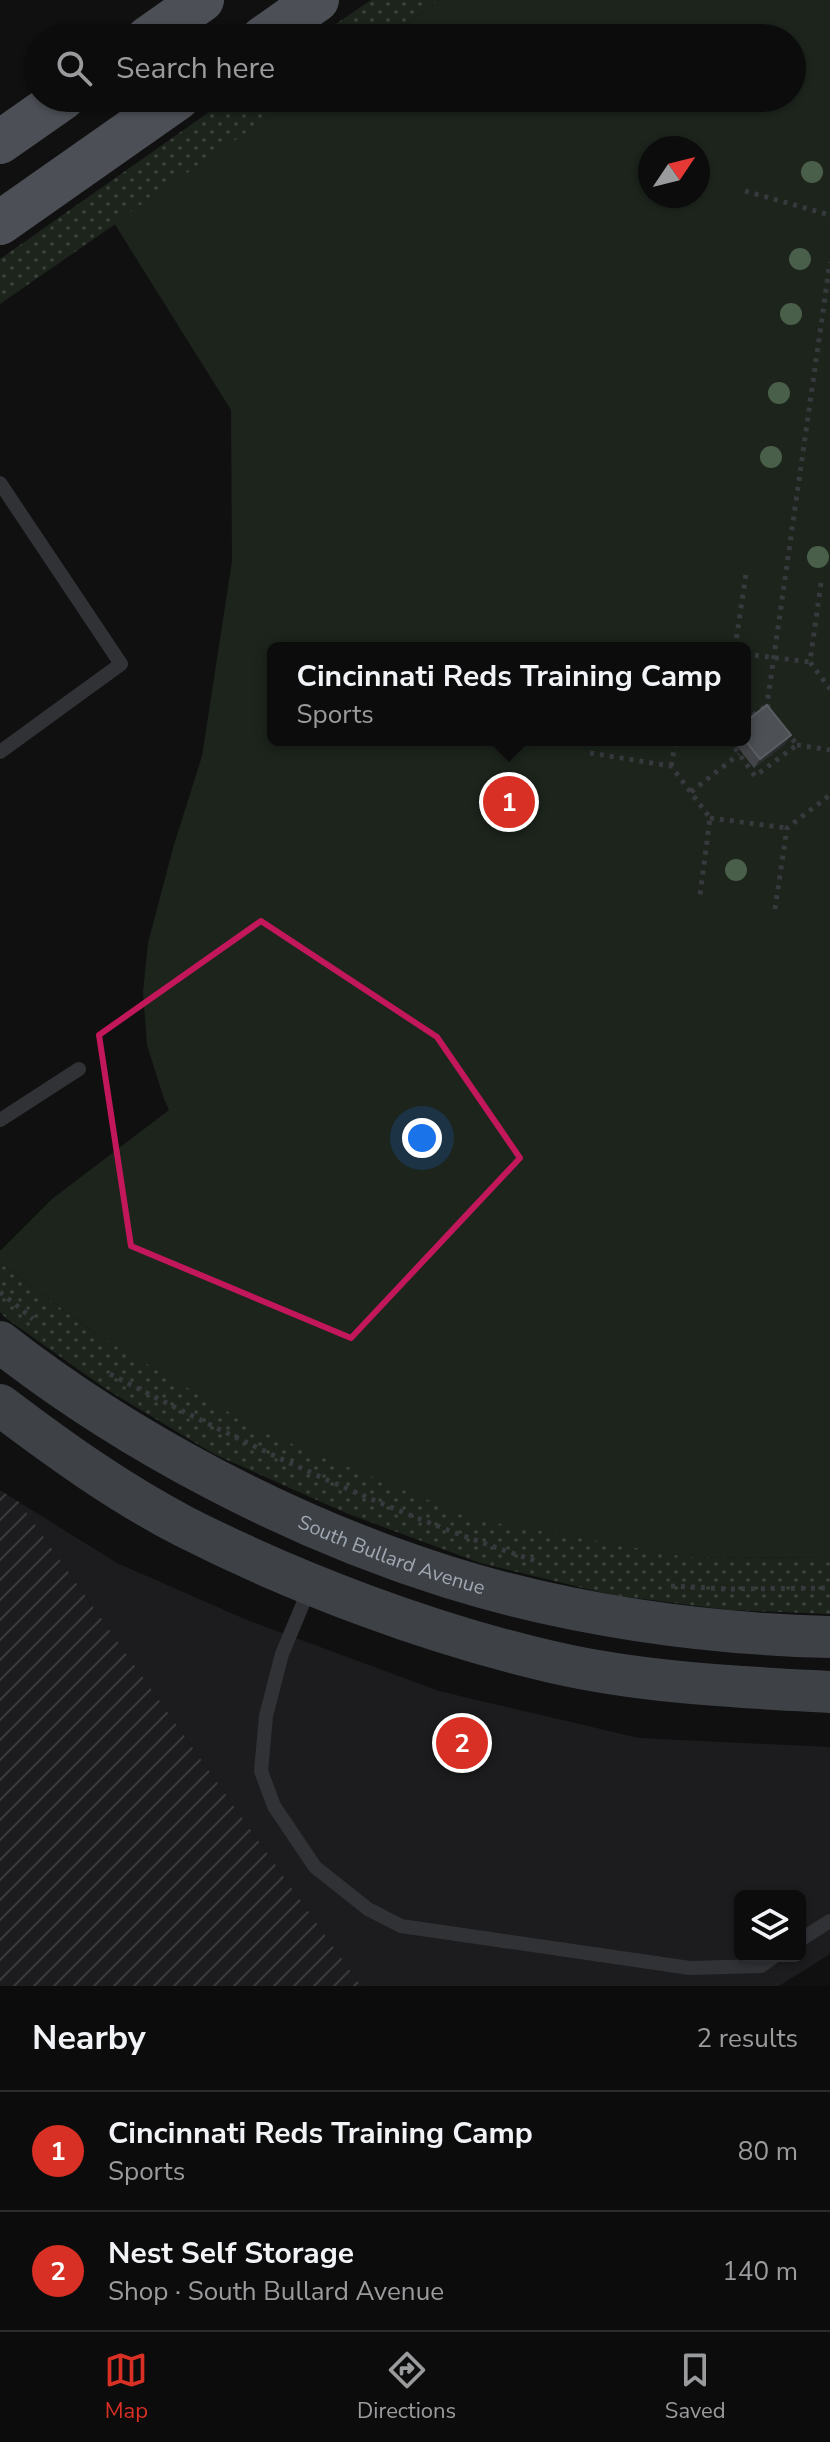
<!DOCTYPE html>
<html lang="en">
<head>
<meta charset="utf-8">
<style>
  body { margin:0; font-family:"Nunito Sans",sans-serif; background:#1a1a1b; color:#f1f3f6 }
  .controls { position:absolute; right:24px; bottom:24px; display:grid; overflow:hidden; border-radius:12px; box-shadow:0 2px 6px #0004 }
  .controls button { width:72px; height:72px; display:grid; place-items:center; padding:0; border:0; border-bottom:2px solid #2c2c2e; background:#0c0c0d; color:#f1f3f6; font:40px sans-serif }
  .compass { position:absolute; left:638px; top:136px; width:72px; height:72px; border-radius:50%; background:#0c0c0d; box-shadow:0 2px 6px #0004; rotate:55deg }
  .you { position:absolute; left:422px; top:1138px; width:28px; height:28px; margin:-20px; border:6px solid #fff; border-radius:50%; background:#1a73e8; box-shadow:0 0 0 12px #1a73e833 }
  .badge { display:grid; place-items:center; width:52px; height:52px; border-radius:50%; background:#d93025; color:#fff; font-size:26px; font-weight:700 }
  .pin { position:absolute; translate:-50% -50%; border:4px solid #fff; box-shadow:0 2px 8px #0006 }
  .popup { position:absolute; left:267px; top:642px; width:484px; height:104px; box-sizing:border-box; display:grid; place-content:center; border-radius:12px; background:#0c0c0d; filter:drop-shadow(0 2px 6px #0005); font-size:26px; white-space:nowrap; color:#9a9b9d }
  .popup b { font-size:30px; color:#f1f3f6 }
  .popup::after { content:''; position:absolute; left:50%; top:100%; margin-left:-16px; border:16px solid transparent; border-top-color:#0c0c0d }
  .list { margin:0; padding:0; list-style:none }
  h2 { display:flex; justify-content:space-between; align-items:center; height:104px; margin:0; padding:0 32px; font-size:34px }
  h2 small { font-size:26px; font-weight:400; color:#9a9b9d }
  .list li { display:grid; grid-template-columns:52px 1fr auto; gap:24px; align-items:center; box-sizing:border-box; height:120px; padding:0 32px; border-top:2px solid #2c2c2e }
  .list b { display:block; font-size:30px; white-space:nowrap }
  .list p { margin:0; font-size:26px; white-space:nowrap; color:#9a9b9d }
  .list em { font-size:26px; font-style:normal; color:#9a9b9d }
  .icon { flex:none; width:44px; height:44px; fill:none; stroke:currentColor; stroke-width:2; stroke-linecap:round; stroke-linejoin:round }
  .map { position:relative; flex:none; width:830px; height:1986px; overflow:hidden }
  .search { position:absolute; background:#0c0c0d; box-shadow:0 2px 6px #0004; left:24px; right:24px; top:24px; height:88px; display:flex; align-items:center; gap:20px; box-sizing:border-box; padding:0 28px; border-radius:44px; color:#9a9b9d; font-size:30px }
  .sheet { height:344px; background:#0c0c0d }
  nav { display:flex; justify-content:space-around; align-items:center; box-sizing:border-box; height:112px; border-top:2px solid #2c2c2e; background:#0c0c0d; font-size:22px; color:#9a9b9d }
  nav a { display:grid; justify-items:center; gap:4px }
  nav .on { color:#d93025 }
  .map>svg:first-child { display:block }
  .built { fill:#1c1c1e; fill-rule:evenodd }
  .industrial { fill:url(#industrial-furrows) }
  .garden { fill:url(#garden-dots) }
  .pitch { fill:#1c241c; fill-rule:evenodd }
  .lines { fill:none; stroke-linecap:round; stroke-linejoin:round }
  .path { stroke:#37393d; stroke-width:5; stroke-dasharray:4 6; stroke-linecap:butt }
  .service { stroke:#313236; stroke-width:14 }
  .secondary { stroke:#3e4146; stroke-width:42 }
  .primary { stroke:#4c4f55; stroke-width:44 }
  .tree { fill:#495f49 }
  .wall { fill:#434549 }
  .shaded-wall { fill:#2a2c2e }
  .building { fill:#4d5054; stroke:#5a5e63; stroke-width:2 }
  .marked { fill:none; stroke:#c2185b; stroke-width:6; stroke-linejoin:round }
  .labels { text-anchor:middle; dominant-baseline:central; stroke-width:8; stroke-linejoin:round; paint-order:stroke }
  .street-label { font-size:20px; fill:#a0a8b3; stroke:#0b0b0c }
</style>
</head>
<body>
<div class="map">
<svg width="830" height="1986" viewBox="0 0 830 1986">
  <defs>
    <pattern id="industrial-furrows" width="10" height="10" patternUnits="userSpaceOnUse" patternTransform="scale(2)"><rect width="10" height="10" fill="#1c1c1e"/><path d="M-1 1l2-2M0 10L10 0M9 11l2-2" fill="none" stroke="#3a3a3c"/></pattern>
    <pattern id="garden-dots" width="8" height="8" patternUnits="userSpaceOnUse" patternTransform="scale(2)"><rect width="8" height="8" fill="#1c241c"/><path d="M2 2h.1M6 6h.1" fill="none" stroke="#3a413b" stroke-width="1.8" stroke-linecap="round"/></pattern>
  </defs>
  <rect width="100%" height="100%" fill="#101011"/>
  <path class="built" d="M19,1502L117,1563L247,1620L439,1691L639,1738L830,1747V1954L779,1986H361ZM740,1896H800V1956H740Z"/>
  <path class="industrial" d="M0,1490L19,1502L361,1986H0Z"/>
  <path class="garden" d="M371,0H440L385,38H315Z
    M229,98H297L0,304V259Z
    M0,1263L99,1336L686,1557L830,1558V1614L729,1610L612,1595L480,1563L346,1513L214,1454L106,1389L7,1319L0,1312Z"/>
  <path class="pitch" d="M440,0H830V1558L686,1557L474,1519L261,1431L99,1336L0,1263V1251L52,1199L169,1110L164,1099L147,1045L143,992L148,943L173,848L202,756L232,561L231,410L114,223L297,98H792V38H385ZM650,148H698V196H650ZM273,648H745V740H273Z"/>
  <g class="lines">
    <path class="path" d="M745,191L830,215
      M821,583L810,662L830,689
      M735,648L746,574
      M745,654L810,662
      M769,708L767,705L830,262
      M745,721L767,705
      M729,740L755,776L797,745L787,732
      M797,745L830,750
      M590,753L671,766L710,818L700,895
      M671,766L676,740
      M691,792L739,754
      M710,818L787,828
      M775,909L787,828L830,795
      M0,1292L33,1319
      M110,1374C249,1446 390,1514 539,1562
      M671,1586L727,1589L830,1588"/>
    <path class="service" d="M0,483L121,664L0,752
      M0,1120L79,1069
      M310,1587L282,1654L266,1716L261,1771L274,1806L315,1867L368,1909L401,1926L690,1968L761,1966L775,1956
      M800,1940L830,1921"/>
    <g class="secondary">
      <path id="s1" d="M0,1342C129,1443 292,1528 448,1577C569,1615 704,1634 830,1637"/>
      <path d="M0,1405C58,1449 118,1492 183,1526C295,1583 430,1634 552,1662C643,1683 738,1687 830,1692"/>
    </g>
    <path class="primary" d="M148,38L202,0
      M263,38L317,0
      M0,142L63,98
      M0,223L178,98"/>
  </g>
  <g class="tree">
    <circle cx="812" cy="172" r="11"/>
    <circle cx="800" cy="259" r="11"/>
    <circle cx="791" cy="314" r="11"/>
    <circle cx="779" cy="393" r="11"/>
    <circle cx="771" cy="457" r="11"/>
    <circle cx="818" cy="557" r="11"/>
    <circle cx="736" cy="870" r="11"/>
  </g>
  <path class="wall" d="M732,740H745L785,744L754,768Z"/>
  <path class="shaded-wall" d="M791,735L785,744L754,768L760,759Z"/>
  <path class="building" d="M767,705L791,735L760,759L745,740V722Z"/>
  <path class="marked" d="M261,921L437,1037L520,1158L351,1338L131,1246L99,1035Z"/>
  <g class="labels">
    <g class="street-label">
      <text stroke="none"><textPath href="#s1" startOffset="448">South Bullard Avenue</textPath></text>
    </g>
  </g>
</svg>
<div class="controls">
<button><svg class="icon" aria-label="layers" viewBox="0 0 24 24"><path d="M12 4l9 5-9 5-9-5zM3 14l9 5 9-5"/></svg></button>
</div>
<svg class="compass" viewBox="-18 -18 36 36"><path d="M0-13l5 13h-10z" fill="#e53935"/><path d="M0 13l5-13h-10z" fill="#9a9b9d"/></svg>
<div class="you"></div>
<div class="pin badge" style="left:509px;top:802px">1</div>
<div class="popup"><b>Cincinnati Reds Training Camp</b>Sports</div>
<div class="pin badge" style="left:462px;top:1743px">2</div>
<div class="search"><svg class="icon" aria-label="search" viewBox="0 0 24 24"><circle cx="10" cy="10" r="6"/><path d="M15 15l6 6"/></svg>Search here</div>
</div>
<section class="sheet">
<h2>Nearby<small>2 results</small></h2>
<ul class="list">
<li><span class="badge">1</span><div><b>Cincinnati Reds Training Camp</b><p>Sports</p></div><em>80 m</em></li>
<li><span class="badge">2</span><div><b>Nest Self Storage</b><p>Shop · South Bullard Avenue</p></div><em>140 m</em></li>
</ul>
</section>
<nav>
<a class="on"><svg class="icon" aria-label="map" viewBox="0 0 24 24"><path d="M3 6l6-2 6 2 6-2v14l-6 2-6-2-6 2zM9 4v14M15 6v14"/></svg>Map</a>
<a><svg class="icon" aria-label="directions" viewBox="0 0 24 24"><path d="M12 3l9 9-9 9-9-9zM9 14v-3h6M13 9l2 2-2 2"/></svg>Directions</a>
<a><svg class="icon" aria-label="saved" viewBox="0 0 24 24"><path d="M7 4h10v16l-5-4-5 4z"/></svg>Saved</a>
</nav>
</body>
</html>
